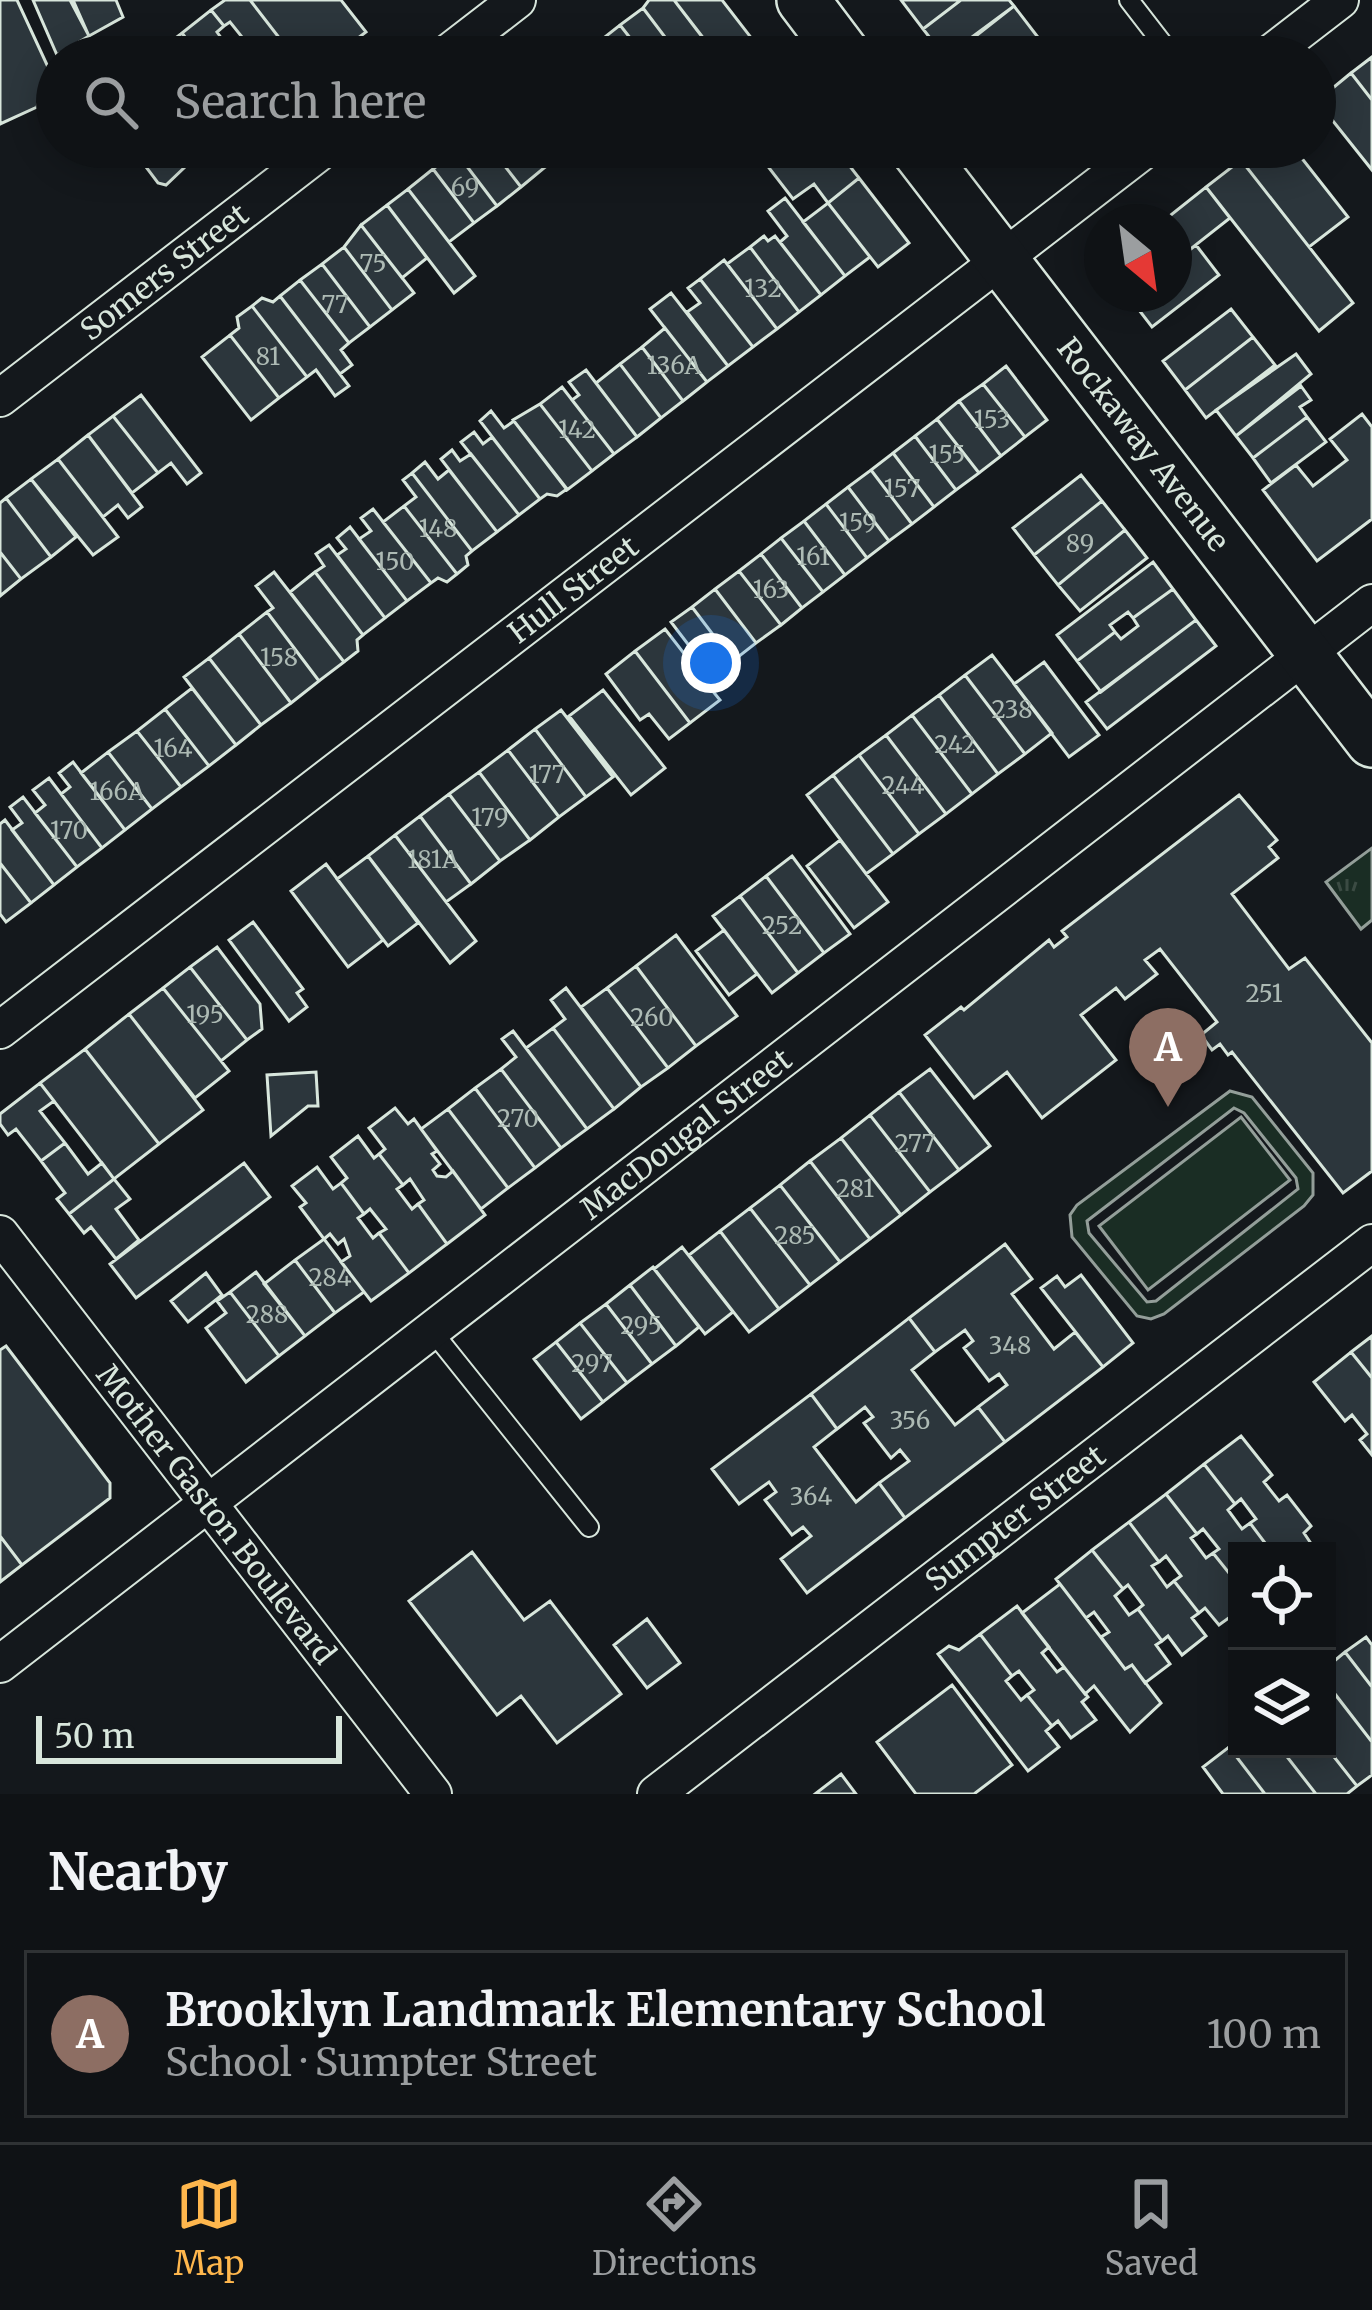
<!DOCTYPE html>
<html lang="en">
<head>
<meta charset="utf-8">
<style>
  body { margin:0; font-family:Merriweather,serif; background:#1d2022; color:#f1f3f6 }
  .controls { position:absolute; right:36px; bottom:36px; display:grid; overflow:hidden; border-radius:0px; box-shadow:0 6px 30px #0003 }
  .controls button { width:108px; height:108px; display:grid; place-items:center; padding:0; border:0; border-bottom:3px solid #2f3234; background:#0f1215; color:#f1f3f6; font:60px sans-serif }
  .compass { position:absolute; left:1084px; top:204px; width:108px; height:108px; border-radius:50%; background:#0f1215; box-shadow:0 6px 30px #0003; rotate:151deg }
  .scale { position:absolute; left:36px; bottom:30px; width:306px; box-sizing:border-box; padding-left:12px; border:6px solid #d8e6dc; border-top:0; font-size:33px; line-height:42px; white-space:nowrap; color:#d8e6dc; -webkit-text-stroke:9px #14181c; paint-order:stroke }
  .you { position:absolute; left:711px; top:663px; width:42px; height:42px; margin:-30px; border:9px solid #fff; border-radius:50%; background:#1a73e8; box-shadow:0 0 0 18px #1a73e833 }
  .badge { display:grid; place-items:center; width:78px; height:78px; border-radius:50%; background:#ffb74d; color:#fff; font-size:39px; font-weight:700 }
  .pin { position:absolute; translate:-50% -99px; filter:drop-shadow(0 3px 6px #0008) }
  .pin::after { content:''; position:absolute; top:63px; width:42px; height:36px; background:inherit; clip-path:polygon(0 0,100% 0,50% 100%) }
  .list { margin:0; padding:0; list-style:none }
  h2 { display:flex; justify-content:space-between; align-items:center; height:156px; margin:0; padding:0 48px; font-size:51px }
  h2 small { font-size:39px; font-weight:400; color:#9b9ea0 }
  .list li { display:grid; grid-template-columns:78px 1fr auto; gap:36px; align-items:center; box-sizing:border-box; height:168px; margin:0 24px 24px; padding:0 24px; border:3px solid #2f3234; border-radius:0px }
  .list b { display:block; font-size:45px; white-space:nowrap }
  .list p { margin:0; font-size:39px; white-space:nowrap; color:#9b9ea0 }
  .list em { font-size:39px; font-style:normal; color:#9b9ea0 }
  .icon { flex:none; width:66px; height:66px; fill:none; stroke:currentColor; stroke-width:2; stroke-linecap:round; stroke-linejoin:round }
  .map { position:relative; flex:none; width:1372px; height:1794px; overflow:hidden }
  .search { position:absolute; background:#0f1215; box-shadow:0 6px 30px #0003; left:36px; right:36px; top:36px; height:132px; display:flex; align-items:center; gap:30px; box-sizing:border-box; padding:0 42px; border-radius:66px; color:#9b9ea0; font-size:45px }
  .sheet { height:348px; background:#0f1215 }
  nav { display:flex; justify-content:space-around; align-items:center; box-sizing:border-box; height:168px; border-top:3px solid #2f3234; background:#0f1215; font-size:33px; color:#9b9ea0 }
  nav a { display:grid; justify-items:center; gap:6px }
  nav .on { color:#ffb74d }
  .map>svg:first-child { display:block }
  .green { fill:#1a2d24; stroke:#939e99; stroke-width:3; fill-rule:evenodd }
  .park { fill:url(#park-tufts); stroke:#939e99; stroke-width:3 }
  .building { fill:#2c363c; stroke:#d8e6dc; stroke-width:3 }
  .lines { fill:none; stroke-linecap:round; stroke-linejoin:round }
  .lane-casing { stroke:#d8e6dc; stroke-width:22 }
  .street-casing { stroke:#d8e6dc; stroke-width:40 }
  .secondary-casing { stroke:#d8e6dc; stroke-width:56 }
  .lane { stroke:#14181c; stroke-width:18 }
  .street { stroke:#14181c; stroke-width:36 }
  .secondary { stroke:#14181c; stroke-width:51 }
  .labels { text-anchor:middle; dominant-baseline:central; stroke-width:9; stroke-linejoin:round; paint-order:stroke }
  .number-label { font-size:24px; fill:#adbab4 }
  .street-label { font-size:30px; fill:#d8e6dc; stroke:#14181c }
</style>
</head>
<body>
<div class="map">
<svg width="1372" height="1794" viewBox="0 0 1372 1794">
  <defs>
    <pattern id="park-tufts" width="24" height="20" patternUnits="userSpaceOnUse" patternTransform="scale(3)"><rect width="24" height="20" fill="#1a2d24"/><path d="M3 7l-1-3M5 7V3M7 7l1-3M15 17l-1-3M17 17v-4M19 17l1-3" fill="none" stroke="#3b4b43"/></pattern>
  </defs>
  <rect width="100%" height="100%" fill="#14181c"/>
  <path class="green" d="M1230,1091L1252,1097L1313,1173V1195L1304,1206L1164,1314L1151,1319L1137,1316L1072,1237L1070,1215L1077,1205ZM1234,1108L1244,1113L1296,1178L1298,1189L1156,1301L1147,1302L1089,1233L1087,1221Z
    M1241,1117L1290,1180L1148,1290L1099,1226Z"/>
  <path class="park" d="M1372,848V920L1361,929L1326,882Z"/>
  <path class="building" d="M0,0H17L48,67L37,107L0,124Z
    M33,0H70L89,36L57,55Z
    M73,0H116L123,17L89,36Z
    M225,0H250L294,57H247L240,47L246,42L230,22L224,26L211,10Z
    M250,0H341L366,32L333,57H294Z
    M649,0H674L716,55L680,57L643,8Z
    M674,0H722L766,57H718Z
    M901,0H961L923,29Z
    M961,0H1009L1014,6L945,57L923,29Z
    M1014,6L1037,36L1009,57H949Z
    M643,8L680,57H645L620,25Z
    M211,10L224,26L217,32L232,53L240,47L247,57H200L182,33Z
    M620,25L645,57H606L596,44Z
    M182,33L200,57H154L153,55Z
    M1037,36L1053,57H1009Z
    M1372,57V100L1351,73Z
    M1351,73L1372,100V170L1317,101Z
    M131,147H175L188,164L166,185L158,183Z
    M463,147H490L521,187L497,206L456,152Z
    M490,147H528L544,168L521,187Z
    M528,147H561L566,153L544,168Z
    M753,147H835L859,178L828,203L814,184L793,199Z
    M1258,147H1293L1348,217L1309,247L1241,160Z
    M456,152L497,206L474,223L433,169Z
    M1241,160L1353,303L1319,331L1206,187Z
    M433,169L474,223L449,242L408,189Z
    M859,178L909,243L878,267L828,203Z
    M1206,187L1230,218L1174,262V222H1162Z
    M408,189L475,276L454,293L387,205Z
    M785,198L845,276L821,295L780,242L787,236L768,211Z
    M828,203L870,257L845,276L803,222Z
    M387,205L427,258L402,278L361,225Z
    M361,225L414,293L392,310L344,247Z
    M764,236L768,241L775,236L821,295L799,312L750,247Z
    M1196,245L1219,275L1152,327L1129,297L1133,294H1174V262Z
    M344,247L392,310L370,327L322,264Z
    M750,247L799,312L777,329L727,264Z
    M724,260L777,329L753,347L700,279Z
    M322,264L370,327L349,343L300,280Z
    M700,279L753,347L728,366L687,312L700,303L688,288Z
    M300,280L349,343L341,350L352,365L340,374L280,296Z
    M671,293L728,366L707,382L650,309Z
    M280,296L349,386L335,396L316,370L307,377L252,306L262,298L273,302Z
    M252,306L307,377L279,398L230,335L239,328L237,317Z
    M1231,309L1253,337L1185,390L1163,361Z
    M665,328L707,382L683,401L642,347Z
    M230,335L279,398L251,420L202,357Z
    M1253,337L1275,365L1206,418L1185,390Z
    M642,347L683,401L661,418L620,364Z
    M1296,354L1311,374L1236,436L1216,410Z
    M620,364L661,418L637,437L596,383Z
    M1006,366L1047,420L1025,437L983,384Z
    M586,370L637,437L614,454L572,400L579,395L569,382Z
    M983,384L1025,437L1001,456L959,401Z
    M1301,386L1311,400L1300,407L1307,417L1253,458L1236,436Z
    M562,387L614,454L592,471L540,404Z
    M141,395L201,473L187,484L171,463L158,473L113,416Z
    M959,401L1001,456L979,473L937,419Z
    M540,404L592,471L567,490L513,420Z
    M491,411L504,428L514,421L567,489L557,496L547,494L540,499L480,421Z
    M1362,414L1372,427V519L1317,561L1263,490L1296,465L1313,486L1347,460L1330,439Z
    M113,416L158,473L132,493L88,435Z
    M1307,417L1326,442L1271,483L1253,458Z
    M937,419L979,473L956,490L915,436Z
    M474,432L483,444L492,437L540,499L519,515L461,442Z
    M88,435L142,507L128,518L118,505L103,517L58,459Z
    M915,436L956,490L934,507L893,453Z
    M452,450L460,461L471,454L519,515L497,532L441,459Z
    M893,453L934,507L912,524L871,470Z
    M58,459L118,537L93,555L31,479Z
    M425,462L438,479L449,470L497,532L472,551L412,473Z
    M871,470L912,524L889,541L848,487Z
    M412,473L472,551L466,556L468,565L457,574L404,506L416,497L403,480Z
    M1081,475L1102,501L1034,555L1013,528Z
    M31,479L76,537L51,557L6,498Z
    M848,487L889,541L867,558L826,504Z
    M6,498L51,557L21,579L0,552V503Z
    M1102,501L1125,530L1058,585L1034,555Z
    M826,504L867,558L845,575L804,521Z
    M404,506L457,574L447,582L438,578L431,583L383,522Z
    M373,509L431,583L407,601L359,539L371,531L361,518Z
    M804,521L845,575L823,592L781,538Z
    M350,527L407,601L385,618L337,555L346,549L337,538Z
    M1125,530L1147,558L1080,611L1058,585Z
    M781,538L823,592L802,608L761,554Z
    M329,545L385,618L363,635L315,572L324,566L316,554Z
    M0,552L21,579L0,596Z
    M761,554L802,608L781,625L739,571Z
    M1153,562L1173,589L1133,618L1128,612L1110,625L1115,632L1077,661L1057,635Z
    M739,571L781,625L756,643L715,589Z
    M274,572L344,662L319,681L267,612L273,608L256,586Z
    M315,572L363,635L357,640L358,651L344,662L290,592Z
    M715,589L756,643L733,661L692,607Z
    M1173,589L1196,620L1101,692L1077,661L1115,632L1121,639L1138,626L1133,618Z
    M692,607L733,661L713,677L671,622Z
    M267,612L319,681L291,703L239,634Z
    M1196,620L1216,646L1107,729L1086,702Z
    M665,629L700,674L692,679L700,689L707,684L720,700L690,723L635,651Z
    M239,634L291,703L261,725L209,658Z
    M635,651L690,723L669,739L649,714L640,720L606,674Z
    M992,655L1052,733L1025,754L965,675Z
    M209,658L261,725L236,745L184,677Z
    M1044,662L1099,735L1069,757L1014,684Z
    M965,675L1025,754L998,774L939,695Z
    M192,688L236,745L209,766L165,709Z
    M603,690L665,768L631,795L569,716Z
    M939,695L998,774L972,794L912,715Z
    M165,709L209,766L181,787L137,731Z
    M561,710L613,777L586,797L535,729Z
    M912,715L972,794L946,814L886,735Z
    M535,729L586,797L559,817L508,750Z
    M137,731L181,787L152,809L108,752Z
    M886,735L946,814L919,834L859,755Z
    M508,750L559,817L530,840L479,772Z
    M108,752L152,809L125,830L81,773Z
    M859,755L919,834L893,854L833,775Z
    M73,762L125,830L102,848L61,794L70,787L59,773Z
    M479,772L530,840L500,861L449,794Z
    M833,775L893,854L866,874L807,795Z
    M49,778L102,848L77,867L35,813L45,805L33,790Z
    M449,794L500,861L471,884L420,816Z
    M1239,795L1277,840L1269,847L1278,858L1232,894L1289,969L1305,958L1372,1043V1171L1343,1193L1232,1052L1228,1055L1220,1044L1212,1050L1201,1035L1217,1022L1160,949L1145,960L1157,974L1125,999L1116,988L1081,1015L1116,1060L1042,1118L1007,1072L974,1098L925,1035L961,1007L964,1010L1049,940L1054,947L1067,937L1062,931Z
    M23,797L77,867L54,885L12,830L22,823L10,807Z
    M420,816L471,884L446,902L395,835Z
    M5,820L54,885L31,903L0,863V824Z
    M395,835L476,941L450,963L368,856Z
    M840,840L888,902L854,928L807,866Z
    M368,856L418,923L388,946L337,879Z
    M792,856L850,934L824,953L766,876Z
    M0,863L31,903L6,922L0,914Z
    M326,864L383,940L348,967L291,891Z
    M766,876L824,953L798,973L740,896Z
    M740,896L798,973L772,993L713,916Z
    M253,922L303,989L297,993L307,1007L289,1021L229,940Z
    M724,930L757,974L729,995L696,951Z
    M676,935L737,1016L696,1046L636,966Z
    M217,947L260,1004L262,1029L247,1040L190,967Z
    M636,966L696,1046L668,1068L607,988Z
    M190,967L247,1040L221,1061L163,988Z
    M163,988L229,1071L195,1098L129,1014Z
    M566,988L641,1087L614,1109L553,1028L565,1019L551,1000Z
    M607,988L668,1068L641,1087L581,1007Z
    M129,1014L203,1110L159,1144L85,1049Z
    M553,1028L614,1109L587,1129L526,1048Z
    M513,1031L587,1129L561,1148L501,1069L516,1057L502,1039Z
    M85,1049L159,1144L114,1179L40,1083Z
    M501,1069L561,1148L535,1168L475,1088Z
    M930,1069L990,1146L959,1170L899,1092Z
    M316,1072L318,1106H308L271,1136L267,1075Z
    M40,1083L54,1101L40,1111L65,1143L41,1161L16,1129L8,1135L0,1124V1114Z
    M475,1088L535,1168L508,1188L448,1109Z
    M899,1092L959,1170L930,1192L870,1115Z
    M395,1108L408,1124L414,1119L437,1151L432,1154L440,1164L433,1170L437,1176L446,1177L453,1171L485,1215L447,1244L418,1204L424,1200L410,1179L403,1185L379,1154L385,1149L369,1128Z
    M448,1109L508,1188L481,1209L421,1129Z
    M870,1115L930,1192L901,1215L841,1138Z
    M358,1136L374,1158L379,1154L403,1185L397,1189L412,1209L418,1204L447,1244L409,1273L379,1233L386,1229L370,1209L364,1214L341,1183L347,1178L331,1157Z
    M841,1138L901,1215L870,1239L810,1161Z
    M65,1143L88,1174L102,1163L114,1179L69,1214L57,1199L65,1193L41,1161Z
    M810,1161L870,1239L840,1262L780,1185Z
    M244,1163L270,1197L136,1298L110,1264Z
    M317,1167L333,1189L341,1183L364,1214L358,1218L373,1238L379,1233L409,1273L371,1301L341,1262L350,1256L344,1239L338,1244L330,1234L324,1239L300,1207L306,1203L292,1186Z
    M114,1179L130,1199L116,1209L139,1240L116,1259L91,1227L84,1233L69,1214Z
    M780,1185L840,1262L810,1285L750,1208Z
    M750,1208L810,1285L779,1309L720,1231Z
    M720,1231L779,1309L749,1332L689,1255Z
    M324,1239L364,1292L335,1313L295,1260Z
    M1005,1244L1032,1279L1012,1294L1054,1349L1075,1332L1103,1367L1005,1442L978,1407L1007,1385L999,1374L989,1381L964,1348L973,1341L965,1330L935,1352L909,1318Z
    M682,1247L733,1312L705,1334L654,1269Z
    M295,1260L335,1313L305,1336L264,1284Z
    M653,1267L699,1327L676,1346L630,1285Z
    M256,1272L305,1336L279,1356L230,1292Z
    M206,1273L222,1295L188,1322L171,1301Z
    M1081,1275L1133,1343L1103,1367L1041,1288L1057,1276L1065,1287Z
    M630,1285L676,1346L652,1364L606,1304Z
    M230,1292L279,1356L246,1382L206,1328L226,1313L217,1301Z
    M606,1304L652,1364L627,1383L580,1323Z
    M909,1318L935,1352L912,1370L955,1425L978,1407L1005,1442L905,1518L879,1483L909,1461L900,1450L891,1458L864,1423L873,1417L865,1407L837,1429L811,1394Z
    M580,1323L627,1383L603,1402L556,1342Z
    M1372,1336V1378L1351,1352Z
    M556,1342L603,1402L581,1419L534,1359Z
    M6,1346L110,1483V1498L22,1565L0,1536V1350Z
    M1351,1352L1372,1378V1455L1360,1440L1367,1434L1352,1415L1345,1421L1314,1382Z
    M811,1394L837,1429L814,1447L856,1502L879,1483L905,1518L807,1593L781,1559L811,1536L803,1527L792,1535L772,1509L765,1500L776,1492L769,1482L739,1504L712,1469Z
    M1241,1436L1272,1475L1264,1482L1279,1501L1287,1495L1311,1526L1304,1533L1316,1551H1271L1250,1523L1256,1519L1241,1499L1235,1504L1204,1464Z
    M1204,1464L1235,1504L1228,1510L1242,1529L1250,1523L1271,1551H1237V1583L1213,1553L1219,1549L1203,1529L1197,1534L1166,1494Z
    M1166,1494L1197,1534L1191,1538L1206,1558L1213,1553L1237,1583L1230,1588L1237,1597V1612L1219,1625L1205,1608L1199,1613L1174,1581L1181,1576L1166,1556L1159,1562L1129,1522Z
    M1129,1522L1159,1562L1152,1566L1167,1587L1174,1581L1199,1613L1192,1618L1206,1636L1182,1655L1168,1636L1162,1641L1138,1609L1143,1605L1128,1585L1123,1589L1092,1550Z
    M0,1536L22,1565L0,1582Z
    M1092,1550L1123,1589L1115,1596L1129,1615L1138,1609L1162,1641L1156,1645L1170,1664L1145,1683L1132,1665L1125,1669L1101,1637L1109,1632L1094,1612L1086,1618L1056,1579Z
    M472,1552L524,1620L550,1601L621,1694L557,1743L521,1696L497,1715L409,1601Z
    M1060,1584L1125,1669L1132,1665L1161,1703L1130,1732L1094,1686L1085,1694L1022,1613Z
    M1017,1606L1049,1647L1042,1653L1057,1672L1064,1667L1088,1697L1082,1702L1096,1720L1071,1738L1058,1721L1052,1726L1027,1695L1034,1690L1019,1671L1012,1676L980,1634Z
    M647,1619L680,1663L647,1688L614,1645Z
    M980,1634L1012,1676L1006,1681L1021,1700L1027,1695L1052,1726L1046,1731L1059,1747L1028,1771L938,1654L949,1646L959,1650Z
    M1366,1637L1372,1645V1687L1345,1652Z
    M1345,1652L1372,1687V1742L1327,1684V1667Z
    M952,1685L1012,1765L974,1794H916L877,1742Z
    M1335,1694L1372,1742V1775L1357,1786L1327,1748V1700Z
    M1237,1741V1749H1281L1316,1794H1265L1229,1747Z
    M1229,1747L1265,1794H1223L1203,1767Z
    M1327,1748L1357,1786L1347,1794H1316L1281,1749Z
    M841,1774L856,1794H815Z"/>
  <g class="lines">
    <defs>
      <path id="lane" d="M1129,0L1173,57
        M433,1332L589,1527"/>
      <g id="street">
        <path d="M443,57L517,0"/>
        <path d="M1266,57L1340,0"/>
        <path id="s1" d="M0,398L326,147"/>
        <path id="s2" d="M0,1030L1148,147"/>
        <path id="s3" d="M0,1234L433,1794"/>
        <path id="s4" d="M0,1664L1372,603"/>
        <path id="s5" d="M656,1794L1372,1243"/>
      </g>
      <g id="secondary">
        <path d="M803,0L846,57"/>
        <path id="s6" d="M915,147L1372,741"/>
      </g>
    </defs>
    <use href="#lane" class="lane-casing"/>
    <use href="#street" class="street-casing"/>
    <use href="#secondary" class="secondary-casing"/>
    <use href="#lane" class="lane"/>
    <use href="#street" class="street"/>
    <use href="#secondary" class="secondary"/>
  </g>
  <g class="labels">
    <g class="number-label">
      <text x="465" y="187">69</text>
      <text x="373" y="263">75</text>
      <text x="763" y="288">132</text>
      <text x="335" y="304">77</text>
      <text x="268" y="356">81</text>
      <text x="674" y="365">136A</text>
      <text x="992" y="419">153</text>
      <text x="577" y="429">142</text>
      <text x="947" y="454">155</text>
      <text x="902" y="488">157</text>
      <text x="858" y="522">159</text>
      <text x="438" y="528">148</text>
      <text x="1080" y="543">89</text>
      <text x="813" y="556">161</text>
      <text x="395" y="561">150</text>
      <text x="771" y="589">163</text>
      <text x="279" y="657">158</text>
      <text x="1012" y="709">238</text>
      <text x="955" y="744">242</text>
      <text x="173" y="748">164</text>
      <text x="547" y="774">177</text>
      <text x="903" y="785">244</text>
      <text x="117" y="791">166A</text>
      <text x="490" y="817">179</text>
      <text x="69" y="830">170</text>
      <text x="433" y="859">181A</text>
      <text x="782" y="925">252</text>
      <text x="1264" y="993">251</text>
      <text x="205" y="1014">195</text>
      <text x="652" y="1017">260</text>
      <text x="518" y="1118">270</text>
      <text x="915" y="1143">277</text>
      <text x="855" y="1188">281</text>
      <text x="795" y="1235">285</text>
      <text x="330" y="1277">284</text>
      <text x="267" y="1314">288</text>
      <text x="641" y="1325">295</text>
      <text x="1010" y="1345">348</text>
      <text x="592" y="1363">297</text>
      <text x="910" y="1420">356</text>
      <text x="811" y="1496">364</text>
    </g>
    <g class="street-label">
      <text stroke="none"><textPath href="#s1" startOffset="207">Somers Street</textPath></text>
      <text stroke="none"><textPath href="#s6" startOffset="375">Rockaway Avenue</textPath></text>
      <text stroke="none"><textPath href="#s2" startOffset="723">Hull Street</textPath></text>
      <text stroke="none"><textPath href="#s4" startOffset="867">MacDougal Street</textPath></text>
      <text stroke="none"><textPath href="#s3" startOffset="354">Mother Gaston Boulevard</textPath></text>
      <text stroke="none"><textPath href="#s5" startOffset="453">Sumpter Street</textPath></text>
    </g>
  </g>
</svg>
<div class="controls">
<button><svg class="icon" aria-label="locate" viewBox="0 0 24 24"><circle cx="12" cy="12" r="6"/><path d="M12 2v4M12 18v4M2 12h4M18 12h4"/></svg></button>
<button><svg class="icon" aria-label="layers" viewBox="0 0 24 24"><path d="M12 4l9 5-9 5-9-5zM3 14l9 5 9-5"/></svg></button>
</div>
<svg class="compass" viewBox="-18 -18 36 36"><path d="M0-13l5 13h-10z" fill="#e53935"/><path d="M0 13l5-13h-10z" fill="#9b9ea0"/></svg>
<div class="scale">50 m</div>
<div class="you"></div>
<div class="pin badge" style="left:1168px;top:1107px;background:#8d6e63">A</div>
<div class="search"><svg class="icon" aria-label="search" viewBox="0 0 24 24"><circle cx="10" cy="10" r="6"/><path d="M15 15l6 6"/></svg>Search here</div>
</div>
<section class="sheet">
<h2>Nearby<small></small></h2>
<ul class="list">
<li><span class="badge" style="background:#8d6e63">A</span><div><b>Brooklyn Landmark Elementary School</b><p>School · Sumpter Street</p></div><em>100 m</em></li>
</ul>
</section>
<nav>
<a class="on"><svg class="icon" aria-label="map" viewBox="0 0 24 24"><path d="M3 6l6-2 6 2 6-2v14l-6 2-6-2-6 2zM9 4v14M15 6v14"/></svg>Map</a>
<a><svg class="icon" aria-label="directions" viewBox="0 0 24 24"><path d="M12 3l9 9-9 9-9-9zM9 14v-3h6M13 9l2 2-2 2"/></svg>Directions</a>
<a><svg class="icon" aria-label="saved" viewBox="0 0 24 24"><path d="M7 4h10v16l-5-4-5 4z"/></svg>Saved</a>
</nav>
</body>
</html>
